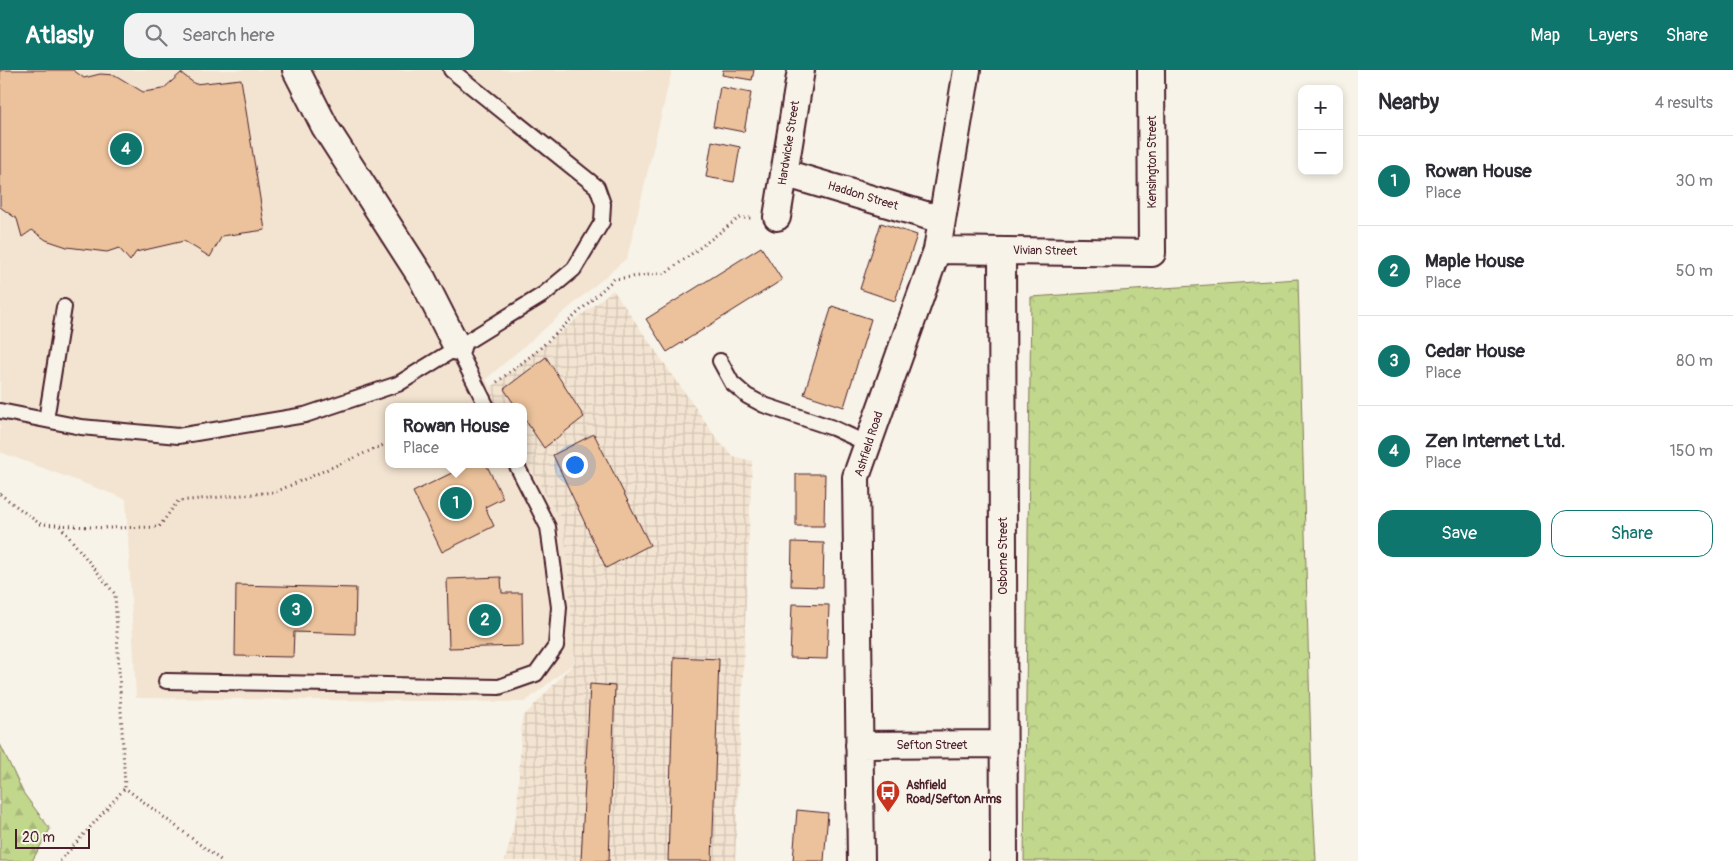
<!DOCTYPE html>
<html lang="en">
<head>
<meta charset="utf-8">
<style>
  body { margin:0; font-family:Pangolin,sans-serif; background:#f2f2f3; color:#2b2b33 }
  .controls { position:absolute; right:15px; top:15px; display:grid; overflow:hidden; border-radius:10px; box-shadow:0 2px 8px #0003 }
  .controls button { width:45px; height:45px; display:grid; place-items:center; padding:0; border:0; border-bottom:1px solid #e1e1e2; background:#fff; color:#2b2b33; font:25px sans-serif }
  .scale { position:absolute; left:15px; bottom:12px; width:75px; box-sizing:border-box; padding-left:5px; border:2px solid #4a1f2b; border-top:0; font-size:14px; line-height:18px; white-space:nowrap; color:#4a1f2b; -webkit-text-stroke:4px #f7f3e8; paint-order:stroke }
  .you { position:absolute; left:574px; top:394px; width:18px; height:18px; margin:-12px; border:4px solid #fff; border-radius:50%; background:#1a73e8; box-shadow:0 0 0 8px #1a73e833 }
  .badge { display:grid; place-items:center; width:32px; height:32px; border-radius:50%; background:#0f766e; color:#fff; font-size:16px; font-weight:700 }
  .pin { position:absolute; translate:-50% -50%; border:2px solid #fff; box-shadow:0 1px 5px #0006 }
  .popup { position:absolute; left:385px; top:333px; width:142px; height:65px; box-sizing:border-box; display:grid; place-content:center; border-radius:10px; background:#fff; filter:drop-shadow(0 1px 4px #0005); font-size:16px; white-space:nowrap; color:#7c7c81 }
  .popup b { font-size:19px; color:#2b2b33 }
  .popup::after { content:''; position:absolute; left:50%; top:100%; margin-left:-10px; border:10px solid transparent; border-top-color:#fff }
  .list { margin:0; padding:0; list-style:none }
  h2 { display:flex; justify-content:space-between; align-items:center; height:65px; margin:0; padding:0 20px; font-size:21px }
  h2 small { font-size:16px; font-weight:400; color:#7c7c81 }
  .list li { display:grid; grid-template-columns:32px 1fr auto; gap:15px; align-items:center; box-sizing:border-box; height:90px; padding:0 20px; border-top:1px solid #e1e1e2 }
  .list b { display:block; font-size:19px; white-space:nowrap }
  .list p { margin:0; font-size:16px; white-space:nowrap; color:#7c7c81 }
  .list em { font-size:16px; font-style:normal; color:#7c7c81 }
  .actions { display:flex; gap:10px; padding:15px 20px }
  .actions a { flex:1; padding:11px 0; border:1px solid #0f766e; border-radius:15px; text-align:center; font-size:18px; color:#0f766e }
  .actions .main { background:#0f766e; color:#fff }
  .icon { flex:none; width:28px; height:28px; fill:none; stroke:currentColor; stroke-width:2; stroke-linecap:round; stroke-linejoin:round }
  .map { position:relative; flex:none; width:1358px; height:791px; overflow:hidden }
  header { display:flex; align-items:center; gap:30px; box-sizing:border-box; height:70px; padding:0 25px; background:#0f766e; color:#fff }
  header strong { font-size:24px }
  nav { display:flex; gap:28px; margin-inline-start:auto; font-size:18px }
  .search { width:350px; height:45px; background:#f2f2f3; display:flex; align-items:center; gap:12px; box-sizing:border-box; padding:0 18px; border-radius:15px; color:#7c7c81; font-size:19px }
  main { display:flex }
  aside { flex:1; background:#fff }
  .map>svg:first-child { display:block }
  .built { fill:#f3e4d1 }
  .industrial { fill:url(#industrial-grid) }
  .forest { fill:url(#forest-firs); stroke:#867b5c }
  .park { fill:url(#park-crowns); stroke:#867b5c }
  .building { fill:#ebc29b; stroke:#4a1f2b }
  .lines { fill:none; stroke-linecap:round; stroke-linejoin:round }
  .service-casing { stroke:#4a1f2b; stroke-width:18 }
  .minor-casing { stroke:#4a1f2b; stroke-width:30 }
  .path { stroke:#4a1f2b; stroke-width:3; stroke-dasharray:1 4; stroke-linecap:butt }
  .service { stroke:#f7f3e8; stroke-width:14 }
  .minor { stroke:#f7f3e8; stroke-width:26 }
  .labels { text-anchor:middle; dominant-baseline:central; stroke-width:4; stroke-linejoin:round; paint-order:stroke }
  .street-label { font-size:12px; fill:#4a1f2b; stroke:#f7f3e8 }
  .poi-label { font-size:12px; font-weight:bold; fill:#4a1f2b; stroke:#f7f3e8; text-anchor:start }
</style>
</head>
<body>
<header>
<strong>Atlasly</strong>
<div class="search"><svg class="icon" aria-label="search" viewBox="0 0 24 24"><circle cx="10" cy="10" r="6"/><path d="M15 15l6 6"/></svg>Search here</div>
<nav><a>Map</a><a>Layers</a><a>Share</a></nav>
</header>
<main>
<div class="map">
<svg width="1358" height="791" viewBox="0 0 1358 791">
  <defs>
    <pattern id="industrial-grid" width="8" height="8" patternUnits="userSpaceOnUse" patternTransform="scale(1.25)"><rect width="8" height="8" fill="#f3e4d1"/><path d="M0 4h8M4 0v8" fill="none" stroke="#d2c3b4"/></pattern>
    <pattern id="forest-firs" width="22" height="20" patternUnits="userSpaceOnUse" patternTransform="scale(1.25)"><rect width="22" height="20" fill="#c1d78c"/><path d="M5 1l3.5 6h-7zM16 11l3.5 6h-7z" fill="#a7b879"/></pattern>
    <pattern id="park-crowns" width="20" height="18" patternUnits="userSpaceOnUse" patternTransform="scale(1.25)"><rect width="20" height="18" fill="#c1d78c"/><path d="M2 6a3 3 0 1 1 6 0M12 15a3 3 0 1 1 6 0" fill="none" stroke="#a7b879"/></pattern>
  </defs>
  <rect width="100%" height="100%" fill="#f7f3e8"/>
  <filter id="ink" filterUnits="userSpaceOnUse"><feTurbulence type="fractalNoise" baseFrequency=".02" numOctaves="2"/><feDisplacementMap in="SourceGraphic" scale="10" xChannelSelector="R" yChannelSelector="G"/><feConvolveMatrix kernelMatrix="1 2 1 2 8 2 1 2 1" color-interpolation-filters="sRGB"/></filter>
  <g filter="url(#ink)">
    <path class="built" d="M0,0H672L627,188L486,309L501,337H388V394H524V381L564,457L575,592L525,632L136,628L126,429L0,382Z"/>
    <path class="industrial" d="M613,220L720,373L733,386L752,391L735,791H505L517,742L522,648L575,592L564,457L524,386V337H496L486,321Z"/>
    <path class="forest" d="M0,674L24,724L50,759L32,791H0Z"/>
    <path class="park" d="M1298,209L1312,714L1316,791H1024L1031,227Z"/>
    <path class="building" d="M0,0H73L84,8L100,4L115,5L143,22L163,19L181,3L195,14L241,9L265,160L222,166L210,187L184,171L136,182L130,191L119,178L107,182L67,177L46,170L32,160L22,167L17,149L0,137Z
      M723,0H754L752,10L722,5Z
      M720,17L751,23L744,62L713,56Z
      M712,71L740,77L734,112L706,107Z
      M881,153L917,165L895,231L860,219Z
      M761,177L782,210L667,282L646,249Z
      M832,236L871,249L844,337L804,324Z
      M546,287L584,347L544,378L524,348V337H516L504,319Z
      M594,364L650,475L606,498L553,385Z
      M470,394H486L503,428L485,437L494,456L442,482L413,422Z
      M796,404H825L824,456H796Z
      M792,472L824,473L823,517L791,516Z
      M501,507L502,523H522L523,576L449,578L447,509Z
      M236,515L356,518L355,564L294,562L293,587L235,586Z
      M792,534L829,535L827,589L790,588Z
      M674,587L719,589L712,791H668Z
      M590,614L615,616L609,791H581Z
      M797,740L828,743L824,791H793Z"/>
    <g class="lines">
      <defs>
        <path id="service" d="M457,277L487,337
          M720,291L732,313L747,326L764,335L833,358L868,374
          M0,341L81,357L178,366L305,345L398,314L544,224L574,199L602,152L603,134L597,117L451,0
          M46,350L64,237
          M166,611L499,617L536,604L556,576L559,537L548,457L516,394"/>
        <path id="minor" d="M296,0L325,57L422,208L457,277
          M784,103L942,150
          M777,147L801,0
          M937,180L1152,183L1151,0
          M1002,181L1004,791
          M859,675L1004,674
          M861,791L856,407L937,180L967,0"/>
      </defs>
      <use href="#service" class="service-casing"/>
      <use href="#minor" class="minor-casing"/>
      <path class="path" d="M497,312L536,282L614,209L666,203L739,148H753
        M455,337L463,332
        M0,424L40,454L107,458L159,457L178,431L275,422L388,373
        M60,456L115,524L125,718L222,791
        M60,791L125,718"/>
      <use href="#service" class="service"/>
      <use href="#minor" class="minor"/>
    </g>
  </g>
  <defs>
    <symbol id="bus-pin" viewBox="-11 -11 22 30"><path d="M0 17L-7.5 6A9.5 9.5 0 1 1 7.5 6Z" fill="#c8321e" stroke="#f7f3e8"/><path d="M-5-6H5V4H4V6H2V4H-2V6H-4V4H-5ZM-3.5-4V0h7V-4ZM-3.5 1.2v1.5H-2V1.2ZM2 1.2v1.5H3.5V1.2Z" fill="#fff"/></symbol>
  </defs>
  <g fill-rule="evenodd">
    <use href="#bus-pin" x="874" y="708" width="28" height="38"/>
  </g>
  <g class="labels">
    <g class="street-label">
      <text transform="translate(789 73) rotate(-81)">Hardwicke Street</text>
      <text transform="translate(1152 92) rotate(-90)">Kensington Street</text>
      <text transform="translate(863 126) rotate(17)">Haddon Street</text>
      <text transform="translate(1045 181) rotate(1)">Vivian Street</text>
      <text transform="translate(869 374) rotate(-72)">Ashfield Road</text>
      <text transform="translate(1003 486) rotate(-90)">Osborne Street</text>
      <text x="932" y="675">Sefton Street</text>
    </g>
    <g class="poi-label">
      <text x="906" y="715">Ashfield<tspan x="906" dy="14">Road/Sefton Arms</tspan></text>
    </g>
  </g>
</svg>
<div class="controls">
<button>+</button>
<button>−</button>
</div>
<div class="scale">20 m</div>
<div class="you"></div>
<div class="pin badge" style="left:456px;top:433px">1</div>
<div class="popup"><b>Rowan House</b>Place</div>
<div class="pin badge" style="left:485px;top:550px">2</div>
<div class="pin badge" style="left:296px;top:540px">3</div>
<div class="pin badge" style="left:126px;top:79px">4</div>
</div>
<aside>
<h2>Nearby<small>4 results</small></h2>
<ul class="list">
<li><span class="badge">1</span><div><b>Rowan House</b><p>Place</p></div><em>30 m</em></li>
<li><span class="badge">2</span><div><b>Maple House</b><p>Place</p></div><em>50 m</em></li>
<li><span class="badge">3</span><div><b>Cedar House</b><p>Place</p></div><em>80 m</em></li>
<li><span class="badge">4</span><div><b>Zen Internet Ltd.</b><p>Place</p></div><em>150 m</em></li>
</ul>
<div class="actions"><a class="main">Save</a><a>Share</a></div>
</aside>
</main>
</body>
</html>
